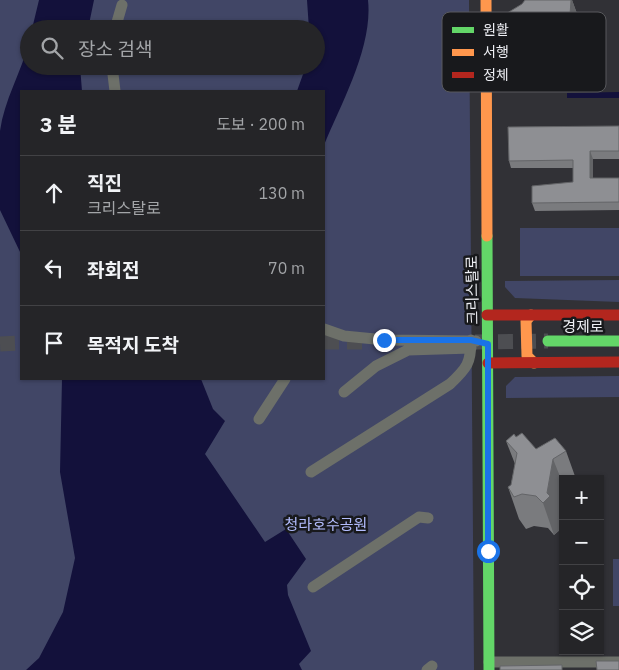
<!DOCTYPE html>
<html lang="ko">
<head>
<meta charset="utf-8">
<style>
  body { margin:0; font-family:"IBM Plex Sans","Noto Sans KR",sans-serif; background:#2d2d30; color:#f1f3f6 }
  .controls { position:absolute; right:15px; bottom:15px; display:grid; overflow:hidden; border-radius:0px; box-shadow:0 1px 4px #0004 }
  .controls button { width:45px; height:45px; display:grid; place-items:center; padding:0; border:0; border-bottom:1px solid #424245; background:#252528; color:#f1f3f6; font:25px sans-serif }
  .stop { position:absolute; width:15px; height:15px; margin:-11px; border:4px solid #1a73e8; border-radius:50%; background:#fff }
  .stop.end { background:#1a73e8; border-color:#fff; box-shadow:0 1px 5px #0008 }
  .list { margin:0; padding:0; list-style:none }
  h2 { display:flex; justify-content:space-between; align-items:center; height:65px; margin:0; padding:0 20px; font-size:21px }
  h2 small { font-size:16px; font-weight:400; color:#a3a5a8 }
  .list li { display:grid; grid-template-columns:32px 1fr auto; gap:15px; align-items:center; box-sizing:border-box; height:75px; padding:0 20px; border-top:1px solid #424245 }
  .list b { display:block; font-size:19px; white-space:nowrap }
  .list p { margin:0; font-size:16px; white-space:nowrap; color:#a3a5a8 }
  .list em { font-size:16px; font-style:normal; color:#a3a5a8 }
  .icon { flex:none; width:28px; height:28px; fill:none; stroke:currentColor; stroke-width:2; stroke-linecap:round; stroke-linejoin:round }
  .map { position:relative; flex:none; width:619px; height:670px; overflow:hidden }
  .search { position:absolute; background:#252528; box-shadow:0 1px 4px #0004; left:20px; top:20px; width:305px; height:55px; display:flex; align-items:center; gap:12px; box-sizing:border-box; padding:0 18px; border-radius:28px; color:#a3a5a8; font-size:19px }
  .panel { position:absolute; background:#252528; box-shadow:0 1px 4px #0004; left:20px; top:90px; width:305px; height:290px; border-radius:0px }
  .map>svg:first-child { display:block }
  .green { fill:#414666; fill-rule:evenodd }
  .water { fill:#13113b }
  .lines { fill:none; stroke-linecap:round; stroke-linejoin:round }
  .secondary-tunnel { stroke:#4d4e52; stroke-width:15; stroke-dasharray:15 8; stroke-linecap:butt }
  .street { stroke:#6d7069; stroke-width:11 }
  .fast { stroke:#63d668; stroke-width:11 }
  .slow { stroke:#ff974d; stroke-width:11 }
  .jam { stroke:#b3261e; stroke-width:11 }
  .wall { fill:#7a7b7e }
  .shaded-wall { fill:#636467 }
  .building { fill:#8e8f93; stroke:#636467 }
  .route { stroke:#1a73e8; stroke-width:6 }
  .labels { text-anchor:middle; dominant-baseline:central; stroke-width:5; stroke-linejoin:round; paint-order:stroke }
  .street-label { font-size:15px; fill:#eeeff4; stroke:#18191c }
  .park-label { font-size:15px; fill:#b3bdfd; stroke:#18191c }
  .key { fill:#18191c; stroke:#58595d; stroke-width:1 }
  .key-label { font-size:14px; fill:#eeeff4 }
</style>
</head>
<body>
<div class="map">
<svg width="619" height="670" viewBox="0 0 619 670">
  <rect width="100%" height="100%" fill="#313136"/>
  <path class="green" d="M0,0H469L474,670H0ZM29,29H316V66H29ZM21,91H324V379H21Z
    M520,228H619V276H520Z
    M619,280V302L515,298L505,287V281Z
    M619,376V397L506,398V386L515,377Z
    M613,559H619V606H613Z"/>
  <path class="water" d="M39,0H94L88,29H32Z
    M307,0H368C373,46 342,102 324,145V91H297L306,66H316V29H309Z
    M29,43V66H80L82,91H21V254L0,210V131C4,101 21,72 29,43Z
    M619,92V98H567V93Z
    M62,379H201L213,409L225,421L205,454L265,542L286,529L306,559L287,585L288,595L311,651L299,664L302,670H26L39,658L63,612L75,558L60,472Z"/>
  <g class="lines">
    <path class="secondary-tunnel" d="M324,342H370
      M475,342L548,341
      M0,344L21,343"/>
    <path class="street" d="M115,29L122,5
      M112,66L115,91
      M324,329L344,336L385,340L476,341
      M344,392L376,366L408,350L471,348
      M259,419L285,379
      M311,472L450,384C467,368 471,363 471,340
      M313,587L419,517L428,518
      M489,662H619
      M427,670L432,666"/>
    <path class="fast" d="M487,236L489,670
      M548,341H619"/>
    <path class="slow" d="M486,0L487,236
      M531,315L526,321L527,356L534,363"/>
    <path class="jam" d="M487,315H619
      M488,363L619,362"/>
  </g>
  <path class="wall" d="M572,0L583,30L582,47H571L555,74L533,58L525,62L516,47L504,15Z
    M619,126V159H593V178H619V210L535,211L532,203L573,182V168H511L509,161Z
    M516,437L536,449L566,451L576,479H563V504L560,522L562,528L554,535L548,528L534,526L526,529L519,519L508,487L511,485L515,464L506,441Z"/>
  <path class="shaded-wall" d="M571,0H572L583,30L582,47L570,15Z
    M560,14L571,47L555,74L543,42Z
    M590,151L593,159V185L590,178Z
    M553,459L563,484V504L560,522L562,528L554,535L543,503L547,493Z"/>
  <path class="building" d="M525,0H571L570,15L560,14L543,42L521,26L513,30L504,15L522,4Z
    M619,126V151H590V178H619V202L532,203V186L573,182V160L509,161L508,127Z
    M522,433L536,449L555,438L566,451L553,459L547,493L550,496L543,503L536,496L522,494L514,497L508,487L511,485L517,453L506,441L514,434L516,437Z
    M596,661H619V670H597Z
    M562,665V670H500V666Z"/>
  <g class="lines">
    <path class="route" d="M384,340H471L488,344V551"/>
  </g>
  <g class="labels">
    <g class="street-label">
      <text transform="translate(472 290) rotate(-91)">크리스탈로</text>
      <text x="583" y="326">경제로</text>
    </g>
    <g class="park-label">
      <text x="326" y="524">청라호수공원</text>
    </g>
  </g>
  <rect x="442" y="12" width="164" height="80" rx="8" class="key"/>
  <rect x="452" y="27" width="22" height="6" fill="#63d668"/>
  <rect x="452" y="49" width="22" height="7" fill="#ff974d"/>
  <rect x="452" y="72" width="22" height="6" fill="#b3261e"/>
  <g class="key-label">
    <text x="483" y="35">원활</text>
    <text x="483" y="57">서행</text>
    <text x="483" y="80">정체</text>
  </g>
</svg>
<div class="controls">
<button>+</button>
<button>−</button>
<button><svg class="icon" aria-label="locate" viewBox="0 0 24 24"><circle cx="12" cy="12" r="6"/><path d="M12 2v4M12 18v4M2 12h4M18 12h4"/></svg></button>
<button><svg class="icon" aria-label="layers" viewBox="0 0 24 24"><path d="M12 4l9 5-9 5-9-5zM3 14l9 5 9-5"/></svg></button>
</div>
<div class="stop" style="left:488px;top:551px"></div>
<div class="stop end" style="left:384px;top:340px"></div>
<div class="search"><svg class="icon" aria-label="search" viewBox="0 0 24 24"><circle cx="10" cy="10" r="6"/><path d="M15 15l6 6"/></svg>장소 검색</div>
<section class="panel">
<h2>3 분<small>도보 · 200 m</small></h2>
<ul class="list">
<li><svg class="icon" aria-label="ahead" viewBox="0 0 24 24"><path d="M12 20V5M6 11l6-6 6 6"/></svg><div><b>직진</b><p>크리스탈로</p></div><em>130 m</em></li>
<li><svg class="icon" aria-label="left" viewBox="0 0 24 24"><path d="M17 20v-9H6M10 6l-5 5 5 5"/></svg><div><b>좌회전</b></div><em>70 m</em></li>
<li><svg class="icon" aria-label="arrive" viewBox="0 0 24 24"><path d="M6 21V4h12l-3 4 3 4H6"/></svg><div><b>목적지 도착</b></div></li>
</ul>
</section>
</div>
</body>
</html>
